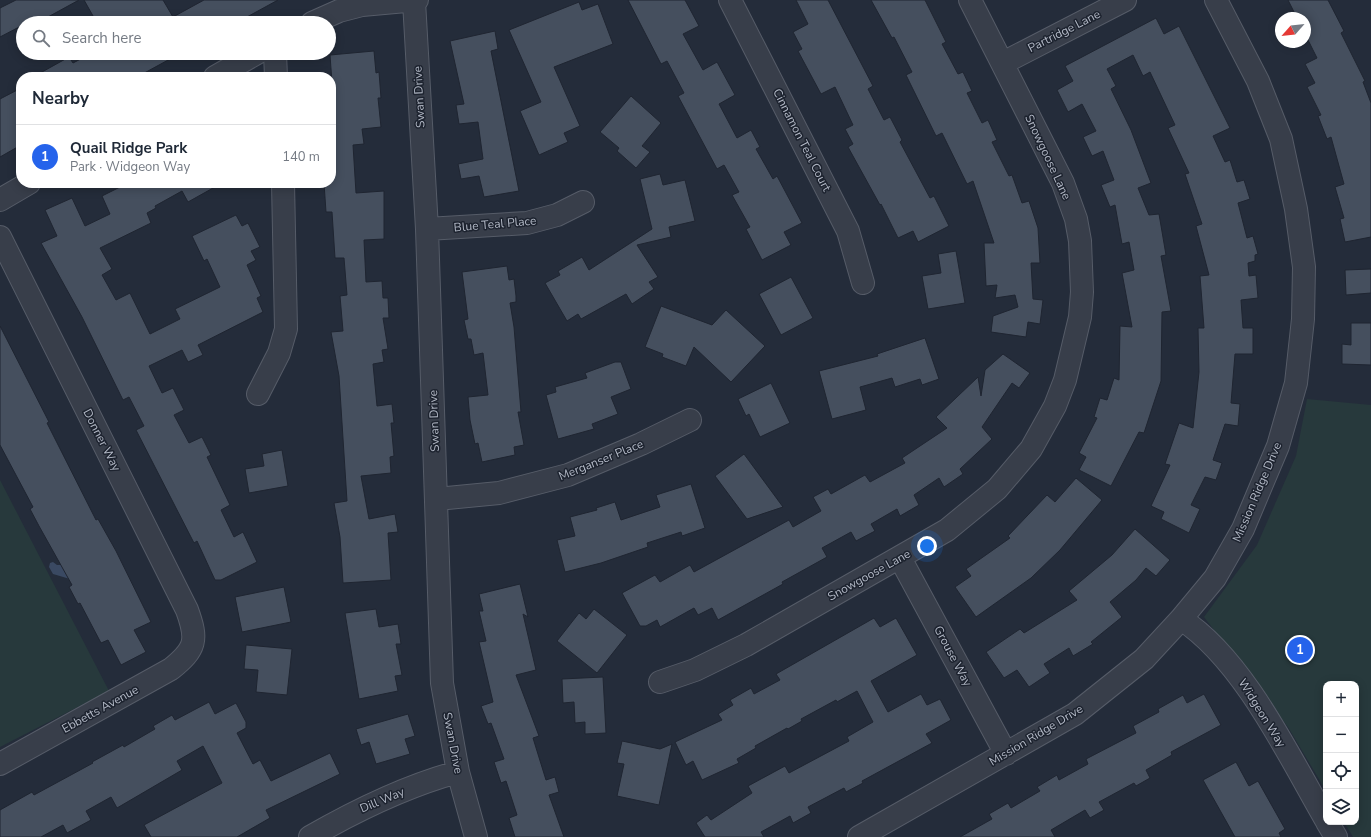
<!DOCTYPE html>
<html lang="en">
<head>
<meta charset="utf-8">
<style>
  body { margin:0; font-family:"Nunito Sans",sans-serif; background:#f2f2f3; color:#1f2937 }
  .controls { position:absolute; right:12px; bottom:12px; display:grid; overflow:hidden; border-radius:8px; box-shadow:0 2px 10px #0003 }
  .controls button { width:36px; height:36px; display:grid; place-items:center; padding:0; border:0; border-bottom:1px solid #e0e1e3; background:#fff; color:#1f2937; font:20px sans-serif }
  .compass { position:absolute; left:1275px; top:12px; width:36px; height:36px; border-radius:50%; background:#fff; box-shadow:0 2px 10px #0003; rotate:243deg }
  .you { position:absolute; left:927px; top:546px; width:14px; height:14px; margin:-10px; border:3px solid #fff; border-radius:50%; background:#1a73e8; box-shadow:0 0 0 6px #1a73e833 }
  .badge { display:grid; place-items:center; width:26px; height:26px; border-radius:50%; background:#2563eb; color:#fff; font-size:13px; font-weight:700 }
  .pin { position:absolute; translate:-50% -50%; border:2px solid #fff; box-shadow:0 1px 4px #0006 }
  .list { margin:0; padding:0; list-style:none }
  h2 { display:flex; justify-content:space-between; align-items:center; height:52px; margin:0; padding:0 16px; font-size:17px }
  h2 small { font-size:13px; font-weight:400; color:#747a83 }
  .list li { display:grid; grid-template-columns:26px 1fr auto; gap:12px; align-items:center; box-sizing:border-box; height:64px; padding:0 16px; border-top:1px solid #e0e1e3 }
  .list b { display:block; font-size:15px; white-space:nowrap }
  .list p { margin:0; font-size:13px; white-space:nowrap; color:#747a83 }
  .list em { font-size:13px; font-style:normal; color:#747a83 }
  .icon { flex:none; width:22px; height:22px; fill:none; stroke:currentColor; stroke-width:2; stroke-linecap:round; stroke-linejoin:round }
  .map { position:relative; flex:none; width:1371px; height:837px; overflow:hidden }
  .search { position:absolute; background:#fff; box-shadow:0 2px 10px #0003; left:16px; top:16px; width:320px; height:44px; display:flex; align-items:center; gap:10px; box-sizing:border-box; padding:0 14px; border-radius:22px; color:#747a83; font-size:15px }
  .panel { position:absolute; background:#fff; box-shadow:0 2px 10px #0003; left:16px; top:72px; width:320px; height:116px; border-radius:16px }
  .map>svg:first-child { display:block }
  .green { fill:#27393c }
  .water { fill:#3a4962 }
  .building { fill:#454f5e; stroke:#1f2531 }
  .lines { fill:none; stroke-linecap:round; stroke-linejoin:round }
  .minor-casing { stroke:#565c68; stroke-width:24 }
  .minor { stroke:#383e4a; stroke-width:22 }
  .labels { text-anchor:middle; dominant-baseline:central; stroke-width:3; stroke-linejoin:round; paint-order:stroke }
  .street-label { font-size:12px; fill:#b3b9c6; stroke:#1d232f }
</style>
</head>
<body>
<div class="map">
<svg width="1371" height="837" viewBox="0 0 1371 837">
  <rect width="100%" height="100%" fill="#242c3a"/>
  <path class="green" d="M1307,399L1371,405V837H1353L1344,822H1356V684H1326V791L1288,727L1204,617L1257,545L1296,456Z
    M0,480L109,691L0,747Z"/>
  <path class="water" d="M53,562L57,565H63L70,579L53,574L49,567L50,563Z"/>
  <path class="building" d="M16,0H79L37,23H23V25L0,37V8Z
    M84,0H163L173,17L204,0H278L236,23H97Z
    M628,0H685L699,26L683,34L703,70L717,62L735,95L719,104L737,138L751,130L760,147L756,149L773,179L777,176L802,223L784,232L791,245L762,260L746,229L750,227L732,195L739,192L724,165L717,169L678,96L684,93L667,61L661,64Z
    M796,0H828L873,86L868,89L884,120L890,117L902,140L900,142L930,198L934,196L949,226L918,242L913,231L898,238L881,204L880,205L848,147L853,144L845,129L853,125L835,87L821,94L798,51L802,49L793,32L808,24Z
    M871,0H925L946,42L942,44L958,74L963,72L972,91L967,93L982,123L988,120L997,140L992,142L1009,176L1012,175L1022,203L1029,201L1038,228L1040,263H1031L1033,299L1043,300L1040,324L1028,322L1026,337L991,332L993,316L1018,307L1015,295L995,298L997,285L986,286L984,243H994L973,181L967,184L942,133L936,136L906,75L912,72L894,37L892,38Z
    M1288,0H1328L1344,31L1341,33L1365,81L1363,82L1371,103V237L1345,242L1340,219L1344,218L1335,187L1344,184L1331,137L1327,139L1318,116L1321,115L1307,87L1315,83L1305,64L1317,58L1305,34V18H1297Z
    M579,2L582,10L598,4L613,44L554,67L580,126L564,133L568,142L539,155L520,111L541,102L509,30Z
    M1156,18L1164,34L1179,26L1230,128L1213,136L1225,162L1230,160L1237,182L1244,180L1250,199L1238,203L1247,238L1253,236L1258,254L1255,255V261L1248,263L1249,276L1256,275L1258,298L1241,300L1243,328H1253V354H1235L1231,403L1240,404L1238,426L1225,424L1213,460L1222,463L1216,480L1205,477L1191,505L1200,509L1189,533L1161,519L1164,512L1151,506L1170,465L1165,464L1179,423L1193,428L1199,372L1198,328H1204L1200,276L1209,275L1196,226L1202,224L1185,174L1189,173L1168,128L1175,125L1150,72L1143,76L1133,55L1107,69L1116,86L1111,89L1131,130L1151,183L1138,188L1149,215L1159,214L1166,255L1161,256L1171,311L1162,312L1161,381L1144,433L1139,432L1111,486L1079,470L1086,457L1079,453L1097,418L1094,417L1100,398L1107,400L1114,378L1119,380L1120,326L1132,327L1122,273L1134,270L1129,242L1122,244L1115,205L1110,207L1101,185L1114,180L1103,151L1092,156L1083,137L1096,131L1082,104L1068,112L1057,90L1073,81L1065,66Z
    M495,31L498,49L491,51L519,191L484,197L479,176L461,179L458,164L483,159L478,122L459,124L456,105L464,104L450,41Z
    M374,51L376,73L379,72L381,98H378L381,127L362,129L364,144L353,145L356,193L384,191V239L364,240L366,282L382,281L383,298H388L389,318H383L388,349L382,350L384,362L373,364L377,406L392,404L394,423H391L394,456L390,457L391,473L361,476L369,519L395,514L398,532L388,533L391,580L343,583L340,537L334,503L347,501L339,376L331,332L343,331L340,296L347,295L344,258H335L332,212H326L324,183H331V173H334L331,147V111L334,110L330,55Z
    M92,53H181L137,77H33L69,57L73,63Z
    M21,88V145L0,157V99Z
    M631,96L661,123L642,146L650,152L636,168L617,151L619,148L600,132Z
    M660,174L663,185L685,180L695,221L669,227L671,237L637,245L658,277L649,282L654,289L632,304L626,294L581,319L578,314L567,321L545,283L560,275L558,271L582,257L589,270L652,229L640,179Z
    M128,183H222L188,202L182,191L155,206L156,208L147,213L151,223L100,248L112,269L102,275L116,300L130,293L150,334L180,319L175,309L220,287L207,259L204,261L192,236L236,215L242,226L248,223L260,247L251,251L256,260L247,265L261,296L257,298L263,312L198,345L203,355L188,362L182,350L149,366L162,393L173,388L184,410L174,415L189,443L202,437L211,455L207,457L230,505L221,510L234,537L243,532L257,562L221,580H215L197,541L194,543L136,430L144,426L129,397L123,400L82,317L41,243L57,236L45,210L72,198L85,226L110,214L102,196Z
    M956,251L965,303L928,309L922,276L941,273L938,254Z
    M507,266L509,280L514,279L516,296V302L510,303L514,327L521,412H518L524,445L514,447L515,455L482,462L478,443L475,444L470,420L468,397L488,395L483,353L474,355L471,339H468L464,320L468,319L462,272Z
    M1371,269V293L1346,295L1345,270Z
    M791,277L813,318L781,335L759,294Z
    M661,306L712,325L726,310L765,346L731,382L694,347L686,366L662,357L663,354L645,347Z
    M1351,323H1371V365L1342,364V344L1351,345Z
    M0,326L49,422L47,423L96,520L98,519L116,551L151,622L134,630L146,652L121,665L108,640L101,643L80,603L78,604L69,587L72,585L39,526L30,509L33,507L0,445Z
    M925,338L939,379L922,385L920,379L895,387L892,378L860,387L866,410L832,419L819,371L878,356L877,354Z
    M1003,354L1030,373L1019,388L1012,383L982,427L992,439L960,469L963,474L944,487L939,478L914,495L919,505L900,516L897,509L871,524L875,531L856,541L851,532L822,548L827,557L782,582L783,584L718,620L712,608L698,615L694,608L660,627L657,620L646,626H640L622,593L655,575L660,582L690,565L694,572L789,520L793,527L821,511L813,497L828,489L831,494L865,475L870,482L905,463L902,458L947,428L936,417L978,377L981,396L985,370Z
    M615,362H621L631,389L611,397L618,414L592,424L594,429L558,439L546,395L556,392L555,387L587,378L585,373Z
    M771,383L790,423L760,437L749,414L746,416L738,399Z
    M282,450L288,486L249,493L245,469L264,466L262,454Z
    M744,454L783,507L747,519L715,476Z
    M1076,478L1102,500L1060,550L1031,578L976,617L955,587L971,576L966,569L1010,538L1008,536L1047,495L1055,502Z
    M691,484L705,528L682,536L681,532L647,543L648,547L601,563L565,572L557,540L575,536L570,517L597,510L596,508L615,502L621,520L660,507L656,495Z
    M1135,529L1170,560L1156,576L1146,568L1136,580L1110,602L1122,617L1091,642L1093,644L1073,656L1069,648L1044,664L1050,673L1029,687L1017,670L1004,678L986,652L1020,629L1024,633L1077,600L1069,591L1112,555Z
    M520,584L528,617L523,614L536,670L516,675L539,736L533,738L546,780L555,777L559,792L549,795L564,837H515L509,818L517,815L506,781L501,783L494,762L504,759L491,723L488,724L481,706L493,702L479,642L486,641L479,611H483L479,594Z
    M284,587L291,622L242,632L235,597Z
    M376,609L379,627L398,624L401,644H396L402,675L395,676L398,691L359,699L345,613Z
    M594,609L627,635L597,673L557,641L579,613L586,619Z
    M874,618L880,627L896,618L917,655L871,681L888,712L921,694L927,705L940,699L951,720L926,734L932,743L862,781L863,783L846,792L844,788L808,807L811,813L793,823L790,816L761,832L764,837H705L696,823L707,815L711,820L752,793L748,786L785,766L789,773L849,741L847,737L873,722L857,691L837,702L836,700L801,719L802,721L788,729L787,728L755,746L756,748L737,759L739,763L702,780L693,761L686,765L675,742L722,720L718,714L733,705L730,700L751,688L754,694L780,680L776,674Z
    M246,645L292,649L287,695L256,692L258,670L244,669Z
    M603,677L606,733L585,734V722L575,723L574,702L563,703L562,679Z
    M1204,694L1221,725L1171,752L1172,755L1146,770L1150,778L1136,786L1134,783L1099,802L1104,810L1090,818L1085,810L1051,830L1055,837H960L992,819L989,814L1008,803L1011,808L1040,791L1037,787L1057,775L1059,780L1088,764L1086,759L1136,733L1133,726L1159,712L1158,709L1183,695L1187,703Z
    M209,702L215,714L236,703L246,722V728L237,733L253,764L260,760L271,781L330,753L340,774L266,810L270,818L237,837H151L144,825L222,783L203,746L177,761L182,770L117,808L111,797L86,811L91,820L67,833L63,825L41,837H0V810L32,792L34,795L93,763L92,762L123,745L124,747L155,729L153,726L172,715L175,720Z
    M408,714L415,736L405,739L410,754L376,764L369,742L361,745L356,729Z
    M622,741L660,749L672,744L659,805L617,796L624,764L617,763Z
    M1236,762L1249,786L1258,781L1285,829L1279,833L1281,837H1235L1203,780Z"/>
  <g class="lines">
    <defs>
      <path id="minor" d="M730,0L848,231L863,283
        M414,1L427,229L442,683L458,772L476,837
        M312,23L339,11L362,5L417,0
        M275,53L276,77
        M1003,63L1125,0
        M215,77L257,53
        M0,200L29,183
        M427,229L527,223L557,215L583,202
        M0,237L187,610C198,640 196,649 171,669L0,764
        M258,394L279,353L286,329L283,183
        M437,499L499,493L568,475L641,444L690,420
        M900,558L1006,754
        M1181,619C1243,659 1289,756 1326,820
        M660,682L695,670L746,645L947,530L997,489L1031,449L1055,406L1065,380L1080,317L1082,292L1080,241L1076,219L1063,183L970,0
        M1327,822L1336,837
        M310,837C357,810 406,786 458,772
        M859,837L1075,714L1144,659L1181,619L1215,578L1243,529L1278,446L1296,383L1303,319L1304,267L1296,209L1281,139L1258,81L1216,0"/>
    </defs>
    <use href="#minor" class="minor-casing"/>
    <use href="#minor" class="minor"/>
  </g>
  <g class="labels">
    <g class="street-label">
      <text transform="translate(1064 31) rotate(-27)">Partridge Lane</text>
      <text transform="translate(419 97) rotate(-93)">Swan Drive</text>
      <text transform="translate(802 140) rotate(63)">Cinnamon Teal Court</text>
      <text transform="translate(1048 157) rotate(65)">Snowgoose Lane</text>
      <text transform="translate(495 224) rotate(-5)">Blue Teal Place</text>
      <text transform="translate(434 421) rotate(-92)">Swan Drive</text>
      <text transform="translate(102 440) rotate(63)">Donner Way</text>
      <text transform="translate(601 460) rotate(-22)">Merganser Place</text>
      <text transform="translate(1257 492) rotate(-67)">Mission Ridge Drive</text>
      <text transform="translate(869 575) rotate(-29)">Snowgoose Lane</text>
      <text transform="translate(953 656) rotate(62)">Grouse Way</text>
      <text transform="translate(100 709) rotate(-29)">Ebbetts Avenue</text>
      <text transform="translate(1262 713) rotate(58)">Widgeon Way</text>
      <text transform="translate(1036 735) rotate(-31)">Mission Ridge Drive</text>
      <text transform="translate(453 743) rotate(79)">Swan Drive</text>
      <text transform="translate(382 800) rotate(-23)">Dill Way</text>
    </g>
  </g>
</svg>
<div class="controls">
<button>+</button>
<button>−</button>
<button><svg class="icon" aria-label="locate" viewBox="0 0 24 24"><circle cx="12" cy="12" r="6"/><path d="M12 2v4M12 18v4M2 12h4M18 12h4"/></svg></button>
<button><svg class="icon" aria-label="layers" viewBox="0 0 24 24"><path d="M12 4l9 5-9 5-9-5zM3 14l9 5 9-5"/></svg></button>
</div>
<svg class="compass" viewBox="-18 -18 36 36"><path d="M0-13l5 13h-10z" fill="#e53935"/><path d="M0 13l5-13h-10z" fill="#747a83"/></svg>
<div class="you"></div>
<div class="pin badge" style="left:1300px;top:650px">1</div>
<div class="search"><svg class="icon" aria-label="search" viewBox="0 0 24 24"><circle cx="10" cy="10" r="6"/><path d="M15 15l6 6"/></svg>Search here</div>
<section class="panel">
<h2>Nearby<small></small></h2>
<ul class="list">
<li><span class="badge">1</span><div><b>Quail Ridge Park</b><p>Park · Widgeon Way</p></div><em>140 m</em></li>
</ul>
</section>
</div>
</body>
</html>
